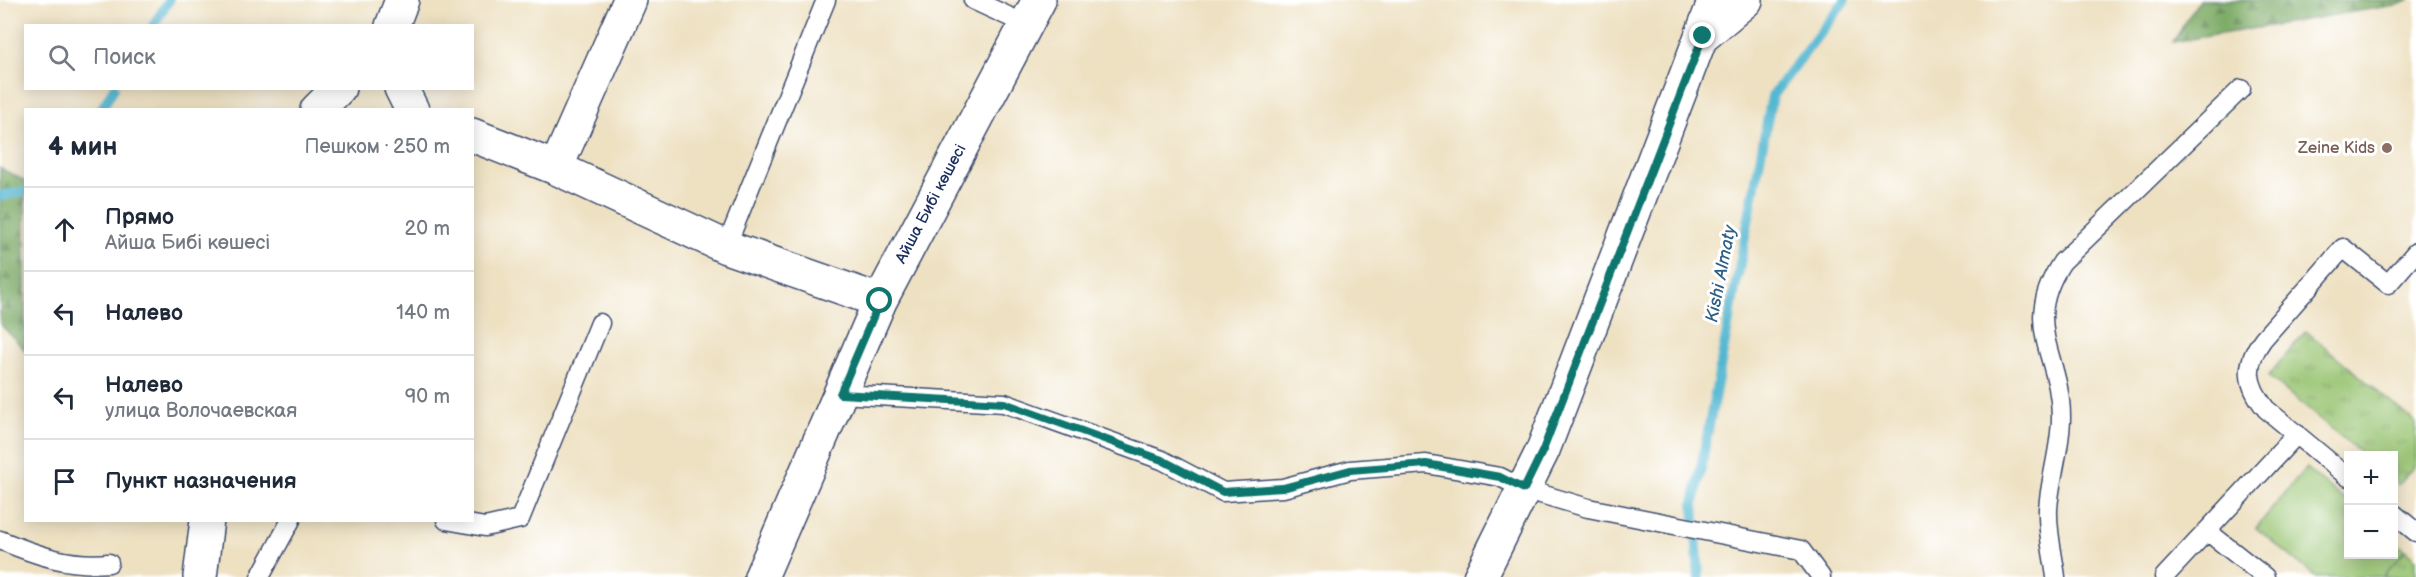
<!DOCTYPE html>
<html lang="ru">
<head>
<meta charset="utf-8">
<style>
  body { margin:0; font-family:"Balsamiq Sans",sans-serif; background:#f6f6f7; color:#1f2937 }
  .controls { position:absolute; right:18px; bottom:18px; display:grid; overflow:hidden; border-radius:0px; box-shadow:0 3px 15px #0003 }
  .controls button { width:54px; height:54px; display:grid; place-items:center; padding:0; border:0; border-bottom:2px solid #e0e1e3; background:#fff; color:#1f2937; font:30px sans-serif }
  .stop { position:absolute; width:18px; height:18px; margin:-14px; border:4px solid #0f766e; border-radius:50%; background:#fff }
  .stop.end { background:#0f766e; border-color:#fff; box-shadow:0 2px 6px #0008 }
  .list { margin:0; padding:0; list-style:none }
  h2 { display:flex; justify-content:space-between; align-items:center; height:78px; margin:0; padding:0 24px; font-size:26px }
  h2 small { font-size:20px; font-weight:400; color:#747a83 }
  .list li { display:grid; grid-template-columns:39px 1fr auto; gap:18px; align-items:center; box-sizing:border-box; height:84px; padding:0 24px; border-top:2px solid #e0e1e3 }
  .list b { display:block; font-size:22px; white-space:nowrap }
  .list p { margin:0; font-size:20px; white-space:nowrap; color:#747a83 }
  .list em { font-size:20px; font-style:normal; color:#747a83 }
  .icon { flex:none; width:33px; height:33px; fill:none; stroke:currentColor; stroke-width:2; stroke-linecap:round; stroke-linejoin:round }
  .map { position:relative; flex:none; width:2416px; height:577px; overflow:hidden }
  .search { position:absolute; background:#fff; box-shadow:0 3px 15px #0003; left:24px; top:24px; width:450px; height:66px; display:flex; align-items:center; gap:15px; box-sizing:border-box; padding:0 21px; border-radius:0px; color:#747a83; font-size:22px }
  .panel { position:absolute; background:#fff; box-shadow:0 3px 15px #0003; left:24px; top:108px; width:450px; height:414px; border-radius:0px }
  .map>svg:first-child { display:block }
  .forest { fill:url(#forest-firs); stroke:#4b6c62; stroke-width:1.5 }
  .park { fill:url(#park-tufts); stroke:#5a7a68; stroke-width:1.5 }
  .pitch { fill:#9ac573; stroke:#5a7a68; stroke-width:1.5 }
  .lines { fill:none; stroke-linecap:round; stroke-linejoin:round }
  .stream { stroke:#53b7d1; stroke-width:10 }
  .lane-casing { stroke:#3b4a6d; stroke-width:21 }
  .street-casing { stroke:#3b4a6d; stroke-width:36 }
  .lane { stroke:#fff; stroke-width:18 }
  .street { stroke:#fff; stroke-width:33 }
  .route { stroke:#0f766e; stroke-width:8 }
  .education-dot { fill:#8d6e63; stroke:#fff; stroke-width:2 }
  .labels { text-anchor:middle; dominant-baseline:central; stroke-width:6; stroke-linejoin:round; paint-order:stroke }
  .education-label { font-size:16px; fill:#785e54; stroke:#fff; text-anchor:end }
  .street-label { font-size:16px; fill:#1b2f5e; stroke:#fff }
  .water-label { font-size:18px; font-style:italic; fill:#2f5f86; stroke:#fff }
</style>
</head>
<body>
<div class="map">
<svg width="2416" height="577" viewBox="0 0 2416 577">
  <defs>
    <pattern id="forest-firs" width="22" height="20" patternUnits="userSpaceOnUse" patternTransform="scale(1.5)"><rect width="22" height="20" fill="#7baa65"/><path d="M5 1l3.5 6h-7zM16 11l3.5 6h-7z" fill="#648b56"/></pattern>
    <pattern id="park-tufts" width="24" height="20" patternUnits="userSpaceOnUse" patternTransform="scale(1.5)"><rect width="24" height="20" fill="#9ac573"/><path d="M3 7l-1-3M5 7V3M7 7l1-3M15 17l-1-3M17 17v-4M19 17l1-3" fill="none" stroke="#7da062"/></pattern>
  </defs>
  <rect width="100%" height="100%" fill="#fff"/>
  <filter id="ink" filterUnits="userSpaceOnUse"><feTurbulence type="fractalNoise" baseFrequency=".0167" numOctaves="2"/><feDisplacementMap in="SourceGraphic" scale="12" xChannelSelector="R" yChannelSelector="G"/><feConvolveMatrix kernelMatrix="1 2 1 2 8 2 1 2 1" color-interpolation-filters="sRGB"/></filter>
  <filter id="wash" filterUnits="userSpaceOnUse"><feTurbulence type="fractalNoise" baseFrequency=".008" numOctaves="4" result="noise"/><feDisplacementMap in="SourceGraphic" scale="24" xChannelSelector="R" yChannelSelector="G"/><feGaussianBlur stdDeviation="1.35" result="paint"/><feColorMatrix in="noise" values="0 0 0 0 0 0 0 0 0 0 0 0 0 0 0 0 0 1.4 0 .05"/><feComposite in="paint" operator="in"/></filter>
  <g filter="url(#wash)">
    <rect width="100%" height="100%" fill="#eee1c2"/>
    <path class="forest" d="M2199,0H2410L2401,4L2173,42Z
      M0,168L25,181V350L0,324Z"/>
    <path class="park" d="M2306,331L2416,423V464L2398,485L2394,481V456L2363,455L2268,376Z
      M2405,550L2416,559V577H2382Z"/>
    <path class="pitch" d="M2306,468L2348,503V554H2394V540L2405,550L2382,577H2316L2256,528Z"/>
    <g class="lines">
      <path class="stream" d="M153,26L169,0
        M101,110L114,88
        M0,196L26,191
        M1699,577L1694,504L1772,96L1845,0"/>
    </g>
  </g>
  <g filter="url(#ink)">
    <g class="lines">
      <defs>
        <path id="lane" d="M973,0L1025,24
          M726,247L826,0
          M840,394L1004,403L1162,460L1223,492L1283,488L1350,470L1426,464L1500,477L1524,489L1588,508L1801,550L1821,577
          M2348,477L2266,409C2246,384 2244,365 2263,339L2343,248L2388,284L2416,252
          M2394,514L2416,532
          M446,520L485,527L520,519L600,323
          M2207,531L2265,577
          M0,540C36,555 70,567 109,563
          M260,577L291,520
          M2056,577C2053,554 2047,532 2048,509C2050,478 2061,448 2061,417C2061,355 2020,326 2062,262L2241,89
          M2164,577L2297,434"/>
        <path id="street" d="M392,26L402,0
          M1703,36L1746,0
          M401,88L412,110
          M317,110L339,88
          M472,135L556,168L726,247L880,301
          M556,168L630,0
          M200,577L207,520
          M761,577L880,301L1039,0
          M1480,577L1543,450L1715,0"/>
      </defs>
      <use href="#lane" class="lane-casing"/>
      <use href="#street" class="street-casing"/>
      <use href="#lane" class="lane"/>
      <use href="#street" class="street"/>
    </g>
  </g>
  <g class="lines" filter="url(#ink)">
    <path class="route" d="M880,301L840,394L1004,403L1162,460L1223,492L1283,488L1350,470L1426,464L1500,477L1524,489L1543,450L1703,36"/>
  </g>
  <circle class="education-dot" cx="2387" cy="148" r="6"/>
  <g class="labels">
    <g class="education-label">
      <text x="2375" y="148">Zeine Kids</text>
    </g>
    <g class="street-label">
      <text transform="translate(931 204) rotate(-62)">Айша Бибі көшесі</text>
    </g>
    <g class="water-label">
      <text transform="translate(1721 274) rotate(-79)">Kіshі Almaty</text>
    </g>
  </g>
</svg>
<div class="controls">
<button>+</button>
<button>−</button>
</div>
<div class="stop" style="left:880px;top:301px"></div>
<div class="stop end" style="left:1703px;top:36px"></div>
<div class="search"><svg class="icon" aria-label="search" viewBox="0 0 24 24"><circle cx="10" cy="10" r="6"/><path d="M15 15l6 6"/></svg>Поиск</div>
<section class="panel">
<h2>4 мин<small>Пешком · 250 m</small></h2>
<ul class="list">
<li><svg class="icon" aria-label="ahead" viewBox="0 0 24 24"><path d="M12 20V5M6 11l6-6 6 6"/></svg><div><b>Прямо</b><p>Айша Бибі көшесі</p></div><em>20 m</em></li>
<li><svg class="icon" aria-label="left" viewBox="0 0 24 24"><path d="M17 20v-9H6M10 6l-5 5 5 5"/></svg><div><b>Налево</b></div><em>140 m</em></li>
<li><svg class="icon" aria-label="left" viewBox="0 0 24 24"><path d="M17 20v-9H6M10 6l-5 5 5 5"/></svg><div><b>Налево</b><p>улица Волочаевская</p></div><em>90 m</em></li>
<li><svg class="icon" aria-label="arrive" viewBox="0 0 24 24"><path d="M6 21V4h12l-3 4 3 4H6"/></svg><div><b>Пункт назначения</b></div></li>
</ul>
</section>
</div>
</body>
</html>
